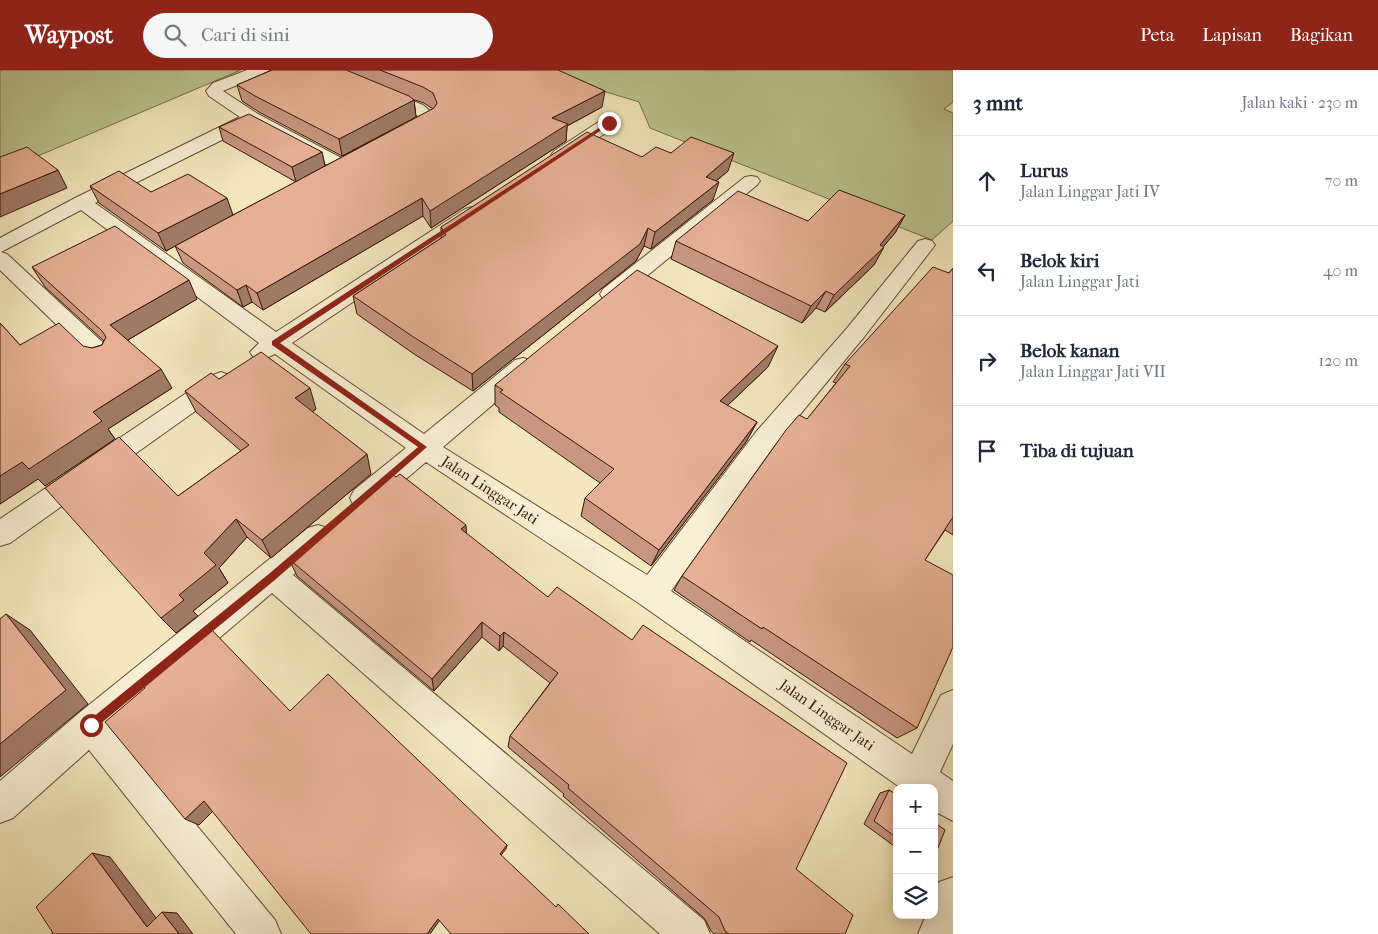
<!DOCTYPE html>
<html lang="id">
<head>
<meta charset="utf-8">
<style>
  body { margin:0; font-family:"IM FELL French Canon",serif; background:#f6f6f7; color:#1f2937 }
  .controls { position:absolute; right:15px; bottom:15px; display:grid; overflow:hidden; border-radius:10px; box-shadow:0 2px 12px #0003 }
  .controls button { width:45px; height:45px; display:grid; place-items:center; padding:0; border:0; border-bottom:1px solid #e0e1e3; background:#fff; color:#1f2937; font:25px sans-serif }
  .stop { position:absolute; width:15px; height:15px; margin:-11px; border:4px solid #8f2418; border-radius:50%; background:#fff }
  .stop.end { background:#8f2418; border-color:#fff; box-shadow:0 1px 5px #0008 }
  .list { margin:0; padding:0; list-style:none }
  h2 { display:flex; justify-content:space-between; align-items:center; height:65px; margin:0; padding:0 20px; font-size:21px }
  h2 small { font-size:16px; font-weight:400; color:#747a83 }
  .list li { display:grid; grid-template-columns:32px 1fr auto; gap:15px; align-items:center; box-sizing:border-box; height:90px; padding:0 20px; border-top:1px solid #e0e1e3 }
  .list b { display:block; font-size:19px; white-space:nowrap }
  .list p { margin:0; font-size:16px; white-space:nowrap; color:#747a83 }
  .list em { font-size:16px; font-style:normal; color:#747a83 }
  .icon { flex:none; width:28px; height:28px; fill:none; stroke:currentColor; stroke-width:2; stroke-linecap:round; stroke-linejoin:round }
  .map { position:relative; flex:none; width:953px; height:864px; overflow:hidden }
  header { display:flex; align-items:center; gap:30px; box-sizing:border-box; height:70px; padding:0 25px; background:#8f2418; color:#fff }
  header strong { font-size:24px }
  nav { display:flex; gap:28px; margin-inline-start:auto; font-size:18px }
  .search { width:350px; height:45px; background:#f6f6f7; display:flex; align-items:center; gap:12px; box-sizing:border-box; padding:0 18px; border-radius:28px; color:#747a83; font-size:19px }
  main { display:flex }
  aside { flex:1; background:#fff }
  .map>svg:first-child { display:block }
  .green { fill:#bbc591; stroke:#796e4b }
  .lines { fill:none; stroke-linecap:round; stroke-linejoin:round }
  .minor-casing { stroke:#664b33; stroke-width:2 }
  .minor { fill:#f8efd5; fill-rule:evenodd }
  .wall { fill:#c79780; stroke:#371705 }
  .shaded-wall { fill:#a27b68; stroke:#371705 }
  .building { fill:#e7b095; stroke:#371705 }
  .route { fill:#8f2418 }
  .labels { text-anchor:middle; dominant-baseline:central; stroke-width:4; stroke-linejoin:round; paint-order:stroke }
  .street-label { font-size:15px; fill:#371705; stroke:#f8efd5 }
</style>
</head>
<body>
<header>
<strong>Waypost</strong>
<div class="search"><svg class="icon" aria-label="search" viewBox="0 0 24 24"><circle cx="10" cy="10" r="6"/><path d="M15 15l6 6"/></svg>Cari di sini</div>
<nav><a>Peta</a><a>Lapisan</a><a>Bagikan</a></nav>
</header>
<main>
<div class="map">
<svg width="953" height="864" viewBox="0 0 953 864">
  <rect width="100%" height="100%" fill="#f4e7be"/>
  <filter id="stains"><feTurbulence type="fractalNoise" baseFrequency=".004" numOctaves="4"/><feColorMatrix values="0 0 0 0 .2 0 0 0 0 .09 0 0 0 0 .02 0 0 0 .5 -.17"/></filter>
  <radialGradient id="worn" r=".72"><stop offset=".6" stop-color="#630" stop-opacity="0"/><stop offset="1" stop-color="#630" stop-opacity=".3"/></radialGradient>
  <path class="green" d="M0,0H241L0,102Z
    M534,0H953V32L944,39L953,43V151L932,170L650,58L639,32Z"/>
  <g class="lines">
    <defs>
      <path id="minor" d="M247,0H269L266,3L223,21L258,44L347,91L350,95L347,99L341,100L335,99L252,55L95,133L276,262L465,139L472,137L479,139L482,143L479,147L292,273L424,364L515,290L523,288L531,290L535,296L531,302L443,377L647,505L756,362L848,257L918,171L925,169L932,171L935,175L932,179L864,267L774,376L671,521L912,684L941,625L953,620V674L940,702L953,711V751L934,741V718H901L640,534L426,392L374,436L364,439L354,436L350,428L354,420L406,378L275,284L262,290L254,288L250,282L259,273L81,140L1,182L7,184L112,281L116,287L112,293L104,295L96,293L0,200V168L75,128L240,47L209,26L206,21L213,13Z
        M316,0H337L423,35L436,46C432,59 411,70 398,67L396,63L398,59L419,47L411,41L319,3Z
        M609,48L615,49L617,53L615,57L566,89L560,90L554,89L551,85L554,81L603,49Z
        M751,106L757,107L760,111L757,115L619,229L611,231L603,229L600,224L603,219L745,107Z
        M221,302L229,305L233,311L229,317L10,473L0,476V449L213,305Z
        M318,455L328,458L332,467L328,476L293,505L704,850L710,864H660L272,523L115,657L275,850L281,864H236L89,680L13,748L0,753V711L79,643L308,458Z
        M953,807V864H918L926,845H934V824L939,812Z"/>
    </defs>
    <use href="#minor" class="minor-casing"/>
    <use href="#minor" class="minor"/>
  </g>
  <path class="wall" d="M272,0H558L602,37L567,56L566,71L431,158L423,146L263,240L252,232L243,237L183,193L175,176L166,181L99,133L90,116L151,122L233,145L296,112L223,71L219,57L322,82L325,96L433,39L424,33L412,29L414,30L416,47L342,86L259,42L242,31L237,15Z
    M671,83L728,101L716,111L713,130L651,179L644,176L636,191L473,321L414,284L357,244L353,226L441,168V157L642,87Z
    M905,145L895,163L883,177L874,195L825,242L816,238L802,253L671,189L676,171L808,151Z
    M32,197L197,229L128,270L172,318L108,359L115,369L45,416L38,409L0,434V253L20,275L92,278L102,275L104,271L45,217Z
    M953,198V465L945,460L925,490L917,658L897,668L751,570L750,572L674,520L682,506L836,313L833,312L845,294L949,203Z
    M768,297L727,336L757,352L746,372L651,496L581,446L585,428L600,413L499,342V338L495,335V315Z
    M219,309L316,339L312,342L371,404L271,488L247,467L219,498L228,513L193,541L198,546L176,563L161,548L178,426L241,381L196,342L185,321Z
    M466,463L796,799L845,864H714L711,861L705,849L563,726L564,724L508,677L510,666L550,613L503,576L499,581L482,567L434,621L297,506L289,489Z
    M889,720L897,725V778L864,754L880,723Z"/>
  <path class="shaded-wall" d="M605,21L602,37L567,56L566,71L431,158L430,141L552,48Z
    M414,30L416,47L342,86L339,69Z
    M322,82L325,96L296,112L292,97Z
    M734,83L728,101L700,124L706,107Z
    M58,100L67,118L0,147V124Z
    M719,112L713,130L651,179L655,162Z
    M227,128L233,145L166,181L158,163Z
    M422,128L423,146L263,240L257,223Z
    M905,145L895,163L876,185L884,177L874,195L825,242L834,225L880,175Z
    M648,158L644,176L636,191L473,321L472,304Z
    M189,210L197,229L121,274L110,255Z
    M246,215L252,232L243,237L237,220Z
    M826,221L816,238L802,253L811,236Z
    M778,276L768,297L711,351L720,331Z
    M161,299L172,318L108,359L115,369L45,416L38,409L0,434V406L93,342Z
    M310,318L316,339L302,349L295,328Z
    M757,352L746,372L651,496L659,480Z
    M367,384L371,404L271,488L262,470Z
    M236,449L247,467L219,498L228,513L193,541L198,546L176,563L161,548L179,525L204,483Z
    M466,455L467,472L461,459Z
    M6,544L30,560L88,634L0,707V674Z
    M482,552V567L434,621L432,609Z
    M504,562L503,576L499,581L500,566Z
    M204,731L217,737L199,755L185,749Z
    M507,775L506,779L499,788L500,784Z
    M92,783L110,787L163,857H147Z
    M162,842L177,843L193,864H179Z
    M438,849L440,850L430,864H427Z"/>
  <path class="building" d="M272,0H346L409,26L414,30L339,69L255,26L237,15Z
    M380,0H558L605,21L552,48L568,54L430,141L422,128L257,223L246,215L237,220L175,176L434,38L437,33L433,23L423,17Z
    M249,44L322,82L292,97L219,57Z
    M587,62L642,87L656,77L671,83L691,67L734,83L706,107L719,112L655,162L648,158L640,174L472,304L412,266L353,226L446,165L441,157Z
    M27,77L58,100L0,124V87Z
    M119,101L151,122L188,104L227,128L158,163L90,116Z
    M839,120L905,145L880,175L884,177L834,225L826,221L811,236L676,171L738,121L808,151Z
    M115,156L189,210L110,255L161,299L93,342L102,351L29,399L22,392L0,406V253L20,275L59,253L83,276L92,278L102,275L106,267L102,261L32,197Z
    M933,197L949,203L953,198V447L925,490L953,505V577L917,658L763,557L762,559L682,506L786,360L799,345L807,349L850,296L845,294Z
    M637,200L778,276L720,331L757,352L659,480L585,428L614,399L500,322L503,320L495,315Z
    M261,282L310,318L295,328L367,384L262,470L236,449L204,483L216,495L179,525L184,530L161,548L45,418L119,367L178,426L249,375L185,321L211,303L219,309Z
    M390,402L396,407L400,404L466,455L461,459L548,527L557,517L632,570L643,555L847,693L796,799L853,845L845,864H729L725,861L719,847L568,718L569,715L510,666L558,603L504,562L500,566L482,552L432,609L289,489Z
    M6,544L66,620L0,674V549Z
    M210,558L290,641L328,604L507,775L500,784L556,837L558,834L589,864H451L438,849L427,864H311L204,731L185,749L105,652L145,618L142,614Z
    M889,720L897,725V768L874,751Z
    M934,752L945,760L934,788Z
    M92,783L147,857L162,842L179,864H51L53,863L36,837Z"/>
  <path class="route" d="M608,52L612,53L280,273L427,377L276,509L94,659H87V652L270,503L418,377L272,275V271Z"/>
  <g class="labels">
    <g class="street-label">
      <text transform="translate(490 420) rotate(33)">Jalan Linggar Jati</text>
      <text transform="translate(827 645) rotate(35)">Jalan Linggar Jati</text>
    </g>
  </g>
  <rect width="100%" height="100%" filter="url(#stains)"/>
  <rect width="100%" height="100%" fill="url(#worn)"/>
</svg>
<div class="controls">
<button>+</button>
<button>−</button>
<button><svg class="icon" aria-label="layers" viewBox="0 0 24 24"><path d="M12 4l9 5-9 5-9-5zM3 14l9 5 9-5"/></svg></button>
</div>
<div class="stop" style="left:91px;top:655px"></div>
<div class="stop end" style="left:609px;top:53px"></div>
</div>
<aside>
<h2>3 mnt<small>Jalan kaki · 230 m</small></h2>
<ul class="list">
<li><svg class="icon" aria-label="ahead" viewBox="0 0 24 24"><path d="M12 20V5M6 11l6-6 6 6"/></svg><div><b>Lurus</b><p>Jalan Linggar Jati IV</p></div><em>70 m</em></li>
<li><svg class="icon" aria-label="left" viewBox="0 0 24 24"><path d="M17 20v-9H6M10 6l-5 5 5 5"/></svg><div><b>Belok kiri</b><p>Jalan Linggar Jati</p></div><em>40 m</em></li>
<li><svg class="icon" aria-label="right" viewBox="0 0 24 24"><path d="M7 20v-9h11M14 6l5 5-5 5"/></svg><div><b>Belok kanan</b><p>Jalan Linggar Jati VII</p></div><em>120 m</em></li>
<li><svg class="icon" aria-label="arrive" viewBox="0 0 24 24"><path d="M6 21V4h12l-3 4 3 4H6"/></svg><div><b>Tiba di tujuan</b></div></li>
</ul>
</aside>
</main>
</body>
</html>
